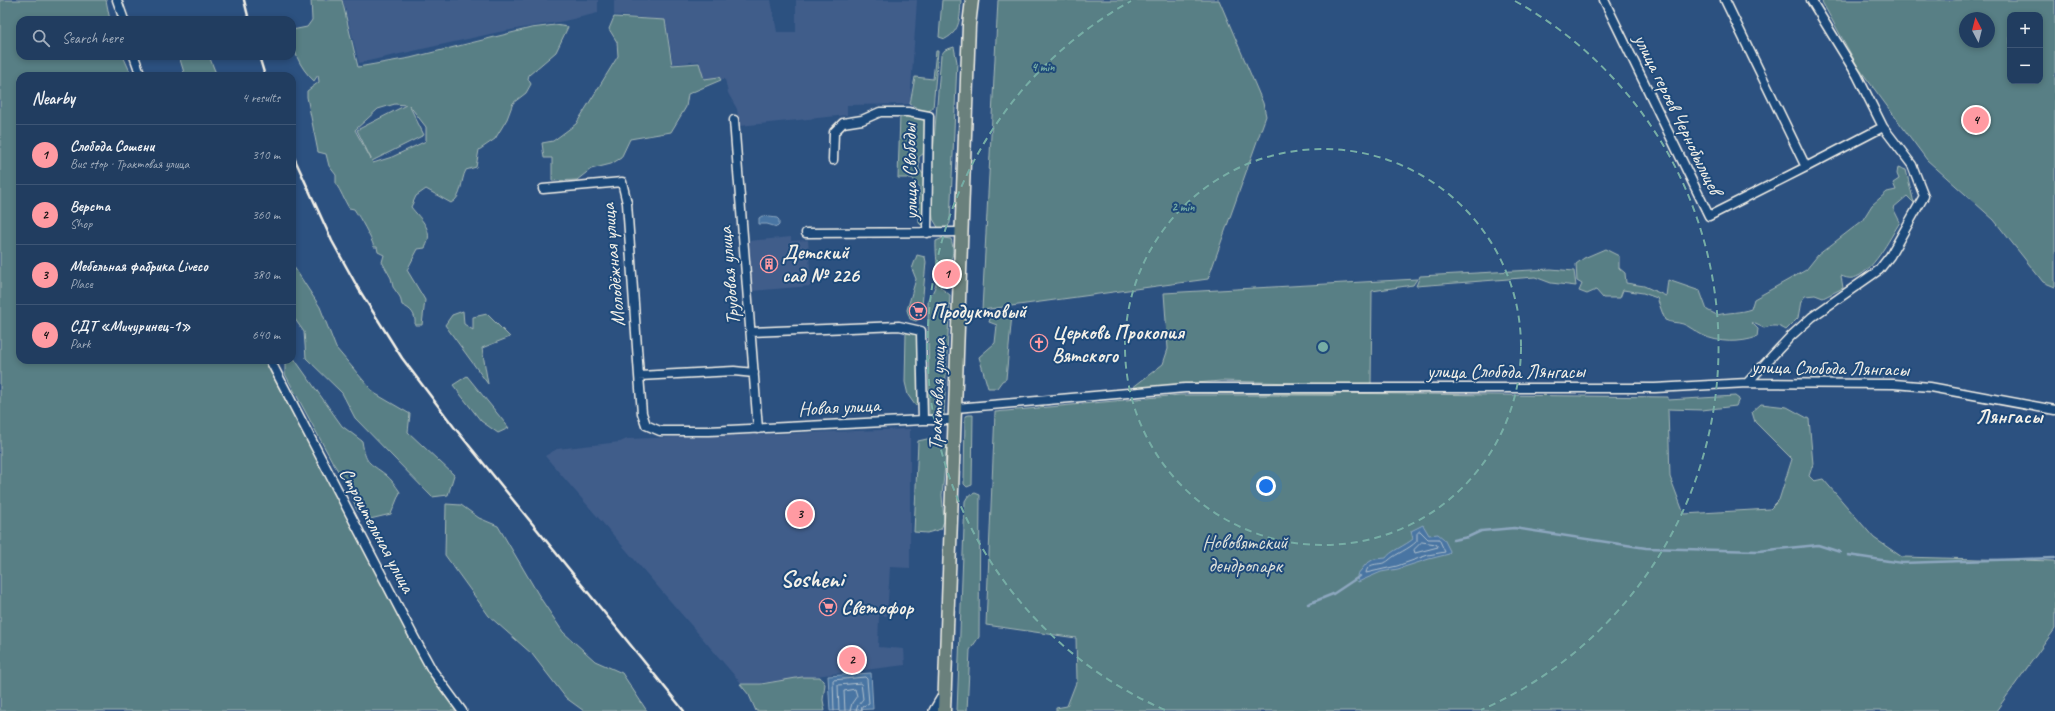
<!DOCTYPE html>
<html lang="en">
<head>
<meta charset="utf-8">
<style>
  body { margin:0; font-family:Caveat,sans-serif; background:#294466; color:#f1f3f6 }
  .controls { position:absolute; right:12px; top:12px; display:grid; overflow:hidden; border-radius:8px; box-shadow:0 2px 6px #0003 }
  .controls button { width:36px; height:36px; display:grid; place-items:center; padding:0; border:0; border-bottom:1px solid #3e5675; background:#213d60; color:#f1f3f6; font:20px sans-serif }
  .compass { position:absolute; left:1959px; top:12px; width:36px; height:36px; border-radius:50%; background:#213d60; box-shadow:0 2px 6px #0003; rotate:353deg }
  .you { position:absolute; left:1266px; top:486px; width:14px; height:14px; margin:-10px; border:3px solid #fff; border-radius:50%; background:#1a73e8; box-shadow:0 0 0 6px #1a73e833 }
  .badge { display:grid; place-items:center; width:26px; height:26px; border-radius:50%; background:#ff9aa2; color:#111; font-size:13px; font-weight:700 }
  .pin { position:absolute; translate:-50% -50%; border:2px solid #fff; box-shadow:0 1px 4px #0006 }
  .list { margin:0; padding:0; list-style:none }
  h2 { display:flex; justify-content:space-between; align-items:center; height:52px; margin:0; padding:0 16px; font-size:17px }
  h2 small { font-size:13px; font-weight:400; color:#a2aebd }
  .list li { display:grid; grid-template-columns:26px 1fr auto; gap:12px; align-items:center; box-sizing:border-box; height:60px; padding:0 16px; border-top:1px solid #3e5675 }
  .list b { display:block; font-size:15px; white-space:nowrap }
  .list p { margin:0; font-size:13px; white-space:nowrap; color:#a2aebd }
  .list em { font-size:13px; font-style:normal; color:#a2aebd }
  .icon { flex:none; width:22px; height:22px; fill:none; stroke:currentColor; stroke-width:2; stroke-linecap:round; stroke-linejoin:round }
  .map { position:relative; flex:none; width:2055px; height:711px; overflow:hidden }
  .search { position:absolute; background:#213d60; box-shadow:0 2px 6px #0003; left:16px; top:16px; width:280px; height:44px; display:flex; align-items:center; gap:10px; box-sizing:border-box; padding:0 14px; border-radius:12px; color:#a2aebd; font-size:15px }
  .panel { position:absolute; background:#213d60; box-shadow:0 2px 6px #0003; left:16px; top:72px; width:280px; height:292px; border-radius:12px }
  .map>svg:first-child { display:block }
  .built { fill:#405d8a }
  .green { fill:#587f85; stroke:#a6b8b6; fill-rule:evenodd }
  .water { fill:#4875a3; stroke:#8da7bf }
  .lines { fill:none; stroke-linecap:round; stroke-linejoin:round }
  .shore { stroke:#afbfcc; stroke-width:1 }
  .stream { stroke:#8da7bf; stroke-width:2.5 }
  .minor-casing { stroke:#f4f1e8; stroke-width:11 }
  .secondary-casing { stroke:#f4f1e8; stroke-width:14 }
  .primary-casing { stroke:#f4f1e8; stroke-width:15 }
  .minor { stroke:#1f4a7a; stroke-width:8 }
  .secondary { stroke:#1f4a7a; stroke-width:11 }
  .primary { stroke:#6a807c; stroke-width:12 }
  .rail { stroke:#f4f1e8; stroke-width:2.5 }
  .ring { fill:none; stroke:#76ada5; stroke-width:2; stroke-dasharray:7 5 }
  .labels { text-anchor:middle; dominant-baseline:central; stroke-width:4; stroke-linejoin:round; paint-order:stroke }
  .street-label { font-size:20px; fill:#f4f1e8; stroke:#1f4a7a }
  .poi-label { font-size:20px; font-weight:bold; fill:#f4f1e8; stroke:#1f4a7a; text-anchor:start }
  .park-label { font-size:20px; fill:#dde0d9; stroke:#1f4a7a }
  .neighbourhood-label { font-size:21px; font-weight:bold; fill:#f4f1e8; stroke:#1f4a7a }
  .district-label { font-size:24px; font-weight:bold; fill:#f4f1e8; stroke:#1f4a7a }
  .centre { fill:#76ada5; stroke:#1f4a7a; stroke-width:2 }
  .ring-label { font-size:12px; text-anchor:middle; font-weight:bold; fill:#76ada5; stroke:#1f4a7a; stroke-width:4; stroke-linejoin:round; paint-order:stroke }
</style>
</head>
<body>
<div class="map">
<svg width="2055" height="711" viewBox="0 0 2055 711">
  <rect width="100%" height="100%" fill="#2c5180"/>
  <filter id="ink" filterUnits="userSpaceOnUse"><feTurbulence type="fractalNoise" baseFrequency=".025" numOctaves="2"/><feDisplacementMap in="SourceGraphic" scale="8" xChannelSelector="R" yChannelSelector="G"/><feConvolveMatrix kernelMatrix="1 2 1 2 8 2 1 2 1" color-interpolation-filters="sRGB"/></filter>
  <g filter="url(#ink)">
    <path class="built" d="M343,0H598V13L564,21L499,32L359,63Z
      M614,0H771L777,32H796V0H917L910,104L847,105V115L739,126L737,109L728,93L725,79L703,80L699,61L673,64L666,20L614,15Z
      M791,237V241L808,240L811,286L752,291L748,241Z
      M910,429V568L890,567L887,616H879L878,647L904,649L905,665L759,683H741L545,456L557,449L620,442L627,439Z"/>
    <path class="green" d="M0,0H106L110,20H20V56H123L132,76H20V360H264L432,676L458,711H0Z
      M311,0H342L358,67L410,58L531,28L555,25L568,27L556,52L529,75L528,79L531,84L526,93L513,103L507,119L495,139L479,150L476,167L466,170C460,181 463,197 451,203L426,189L416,196L411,207C421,220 435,230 425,248L418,249L407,270L425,300L422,325H415C416,314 411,309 402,305L400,297L393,287L391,278L382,262L384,255L378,252L377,247H374C371,237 360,218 354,209L349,208C344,200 341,191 336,184V175L329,166L326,154L318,152L307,97V91L319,82L318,75L314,81C299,67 292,50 292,30L307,27L312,20ZM395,104L406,105L357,130L371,159L355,130L378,109ZM409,105L426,127V141L392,157L373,163L372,161L424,135Z
      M942,0H961C960,16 961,31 945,39L939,37Z
      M998,0H1219L1263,103L1266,116L1208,279L982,310Z
      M1821,0H2055V287L2043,282L1994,220L1927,160L1858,67ZM2010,15H2040V81H2010ZM1965,18H1989V42H1965Z
      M614,17L665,20L672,65L699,63L704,79L719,77L721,80L688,94L686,107L671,132L630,139L621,158L611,164L591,169L577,180L552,181V158H544L542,143L553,141L576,124L618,56L617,42L609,29Z
      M954,47L957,62L950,223L947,228L939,229L933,219L931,202L933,153L941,55L945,50Z
      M936,51H938L933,108L926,113L910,104L915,77L933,79Z
      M179,56H209L217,76H185Z
      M900,114L923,116L926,124L924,153L919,157V169L924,175L925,186V224L921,225L919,223L920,187L912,178H898Z
      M1898,167L1906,170L1914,203L1907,196L1893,208L1900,222C1890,238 1872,274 1853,278C1849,279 1844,277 1841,276L1843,288L1823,298L1815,295L1805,296L1801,301L1798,318L1786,330C1778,325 1773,325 1764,328L1751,322L1758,329L1757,337C1741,343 1718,343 1702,335C1696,332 1689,326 1683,324C1677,322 1671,323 1665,320L1657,298L1643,293L1623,290L1620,298H1603L1596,290L1587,294L1579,291L1582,284L1577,281L1576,264L1584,258L1605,249L1619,256V268L1625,273L1626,283L1644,286L1666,296L1668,280L1700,291L1707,310L1717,315C1729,312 1740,313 1751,309L1754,299L1806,270L1818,255L1862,221L1872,205L1887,192L1896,190L1893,183L1899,179L1897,174Z
      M943,238L951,239C955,252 953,262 942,269L941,288L950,295L944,414L929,415L928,299C943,281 935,263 936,241Z
      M917,255L925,257L926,262L921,317L916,321L910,319L907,310L916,279L912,269Z
      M292,264L320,307L336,348L374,393L410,414L408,432L454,475L448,495L432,497L355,418L342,393L306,358L304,332L292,315Z
      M1551,269L1574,271L1576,286L1551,283L1535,277L1416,286L1420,276Z
      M1417,279L1413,285L1372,291L1371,385L1221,381L1132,388L1163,364L1168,349L1164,293Z
      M463,311L464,324L473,330V317L487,314L510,337L482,348L488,384L445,325L452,315Z
      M1003,312L1012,314L1006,379L1002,381L997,388H988L979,357L995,343L997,325L989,322L992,313Z
      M906,333L918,335L920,347L917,364L921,373L922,401L915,405L908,395L905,382Z
      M293,357L342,426L362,441C366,465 368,461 386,475C391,479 396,486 400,492L391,514L366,520L357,510L348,486L333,463L285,374V364L292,360Z
      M467,376L509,428L498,433L481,421L453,385Z
      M1234,392L1668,397V400L1735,396L1739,399L1736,406L1702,410L1668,409L1670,477L1684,514L1770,509L1779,500L1792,459L1755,422L1752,412L1761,404L1787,407L1809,419L1813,464L1809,476L1814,481L1823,479L1874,538L1902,557L2055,561V629L1996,711H1056V708L1067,706L1077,680L1076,638L986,625L995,412L1180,395H1336L1188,393Z
      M969,415H973L972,485L967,487L964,484L965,416Z
      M927,439H942L947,445L942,495L944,521L941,529L927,533L914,532L918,441Z
      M975,493L980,495L979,637L970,650L967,711H957L965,501L968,496Z
      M446,504L461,505L479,518L498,526L541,599L563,632L595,661L622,673L647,711H584L566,698L532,654L489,616L445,555Z
      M802,677H820L825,684L823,700L825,711H756L749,695L740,684H761Z"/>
    <path class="water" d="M762,216L777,218L779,220V225L777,227L767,224H759V218Z
      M1423,525L1429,535L1438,534L1444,539L1450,551L1449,554L1429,559L1398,569L1381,572L1358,582L1357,575L1366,564L1374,559L1386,558C1389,552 1406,545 1413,539L1411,531Z
      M871,673L873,709L830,711L828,676Z"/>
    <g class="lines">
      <path class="shore" d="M1420,531L1428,539H1439L1445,552L1428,555L1397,566L1366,573C1368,560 1382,567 1389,560C1397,553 1408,550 1417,541V534Z
        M1422,542L1436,544L1438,547L1415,553L1414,550Z
        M834,711L833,680L865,677L867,679L869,703L862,707L861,711
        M839,711L838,685L861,683L863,699L858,705L856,711
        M845,711L844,691L855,689L857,696L852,703L850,711"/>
      <path class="stream" d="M1453,540L1468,537L1481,531L1514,528L1646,548L1758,551L1818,545L1840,552
        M1848,555L1902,563L2055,558
        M1308,604L1333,594L1360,576"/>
      <defs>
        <path id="minor" d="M117,0L124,20
          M1604,0L1709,216L1806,167L1725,0
          M134,56L141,76
          M734,120L758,429
          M833,160L834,132L843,123L862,120L880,112H908L929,116L927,233
          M1806,167L1883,127
          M543,189L622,182L627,203L639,376L642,413L646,425L660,431H709L923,420
          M806,233L962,232
          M751,332L899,326L921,331L923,420H956
          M270,360L414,637L432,670L462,711
          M639,376L734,371L754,373
          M1747,383L1791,336L1812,317L1879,270L1890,256L1924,196L1912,165L1883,127L1857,75L1811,0
          M956,408L1185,388H1655L1747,383L1894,384L1930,387L2055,410"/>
        <path id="secondary" d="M935,711L945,694"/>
        <path id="primary" d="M944,711L969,25L972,0"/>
      </defs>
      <use href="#minor" class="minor-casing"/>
      <use href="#secondary" class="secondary-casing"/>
      <use href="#primary" class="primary-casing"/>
      <use href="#minor" class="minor"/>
      <use href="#secondary" class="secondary"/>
      <use href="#primary" class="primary"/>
      <path class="rail" d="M244,0L249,20
        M259,56L265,76
        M292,153L332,241L358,288L402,358L454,427L684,711"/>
    </g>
  </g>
  <g class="ring">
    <circle cx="1323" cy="347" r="198"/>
    <path d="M1165 710A396 396 0 0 1 1131 1M1515 1A396 396 0 0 1 1481 710"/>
  </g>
  <defs>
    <symbol id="building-ring" viewBox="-11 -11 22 22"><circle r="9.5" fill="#1f4a7a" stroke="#ff9aa2" stroke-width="1.5"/><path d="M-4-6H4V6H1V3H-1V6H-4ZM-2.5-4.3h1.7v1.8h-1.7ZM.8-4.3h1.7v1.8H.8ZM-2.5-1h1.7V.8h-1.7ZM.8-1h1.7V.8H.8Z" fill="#ff9aa2"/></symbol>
    <symbol id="supermarket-ring" viewBox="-11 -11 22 22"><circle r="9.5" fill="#1f4a7a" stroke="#ff9aa2" stroke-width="1.5"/><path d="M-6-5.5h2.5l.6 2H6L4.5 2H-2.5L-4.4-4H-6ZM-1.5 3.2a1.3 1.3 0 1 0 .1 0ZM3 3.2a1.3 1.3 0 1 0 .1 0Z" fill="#ff9aa2"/></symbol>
    <symbol id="church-ring" viewBox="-11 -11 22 22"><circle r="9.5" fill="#1f4a7a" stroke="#ff9aa2" stroke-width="1.5"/><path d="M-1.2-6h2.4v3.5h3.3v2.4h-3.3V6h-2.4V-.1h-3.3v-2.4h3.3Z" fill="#ff9aa2"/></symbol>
  </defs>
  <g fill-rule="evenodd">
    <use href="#building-ring" x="759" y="254" width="20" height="20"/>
    <use href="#supermarket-ring" x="908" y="301" width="20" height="20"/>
    <use href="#church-ring" x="1029" y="333" width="20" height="20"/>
    <use href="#supermarket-ring" x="818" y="597" width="20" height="20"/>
  </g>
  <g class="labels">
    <g class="street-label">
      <text transform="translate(1678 114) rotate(64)">улица героев Чернобыльцев</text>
      <text transform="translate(910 172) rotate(-91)">улица Свободы</text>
      <text transform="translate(613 265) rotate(-95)">Молодёжная улица</text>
      <text transform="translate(729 276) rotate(-95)">Трудовая улица</text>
      <text transform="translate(1830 368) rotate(1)">улица Слобода Лянгасы</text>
      <text x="1506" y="371">улица Слобода Лянгасы</text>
      <text transform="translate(937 394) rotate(-88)">Трактовая улица</text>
      <text transform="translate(839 407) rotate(-3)">Новая улица</text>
      <text transform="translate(377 530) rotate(62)">Строительная улица</text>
    </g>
    <g class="poi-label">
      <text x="782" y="252">Детский<tspan x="782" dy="23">сад № 226</tspan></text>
      <text x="931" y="311">Продуктовый</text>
      <text x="1052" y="332">Церковь Прокопия<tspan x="1052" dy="23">Вятского</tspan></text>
      <text x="841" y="607">Светофор</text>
    </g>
    <g class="park-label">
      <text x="1245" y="542">Нововятский<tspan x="1245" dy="23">дендропарк</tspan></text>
    </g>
    <g class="neighbourhood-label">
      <text x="2009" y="416">Лянгасы</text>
    </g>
    <g class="district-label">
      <text x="812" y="579">Sosheni</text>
    </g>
  </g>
  <circle cx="1323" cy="347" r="6" class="centre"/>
  <g class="ring-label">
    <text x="1043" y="71">4 min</text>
    <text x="1183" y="211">2 min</text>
  </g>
</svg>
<div class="controls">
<button>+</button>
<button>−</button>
</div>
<svg class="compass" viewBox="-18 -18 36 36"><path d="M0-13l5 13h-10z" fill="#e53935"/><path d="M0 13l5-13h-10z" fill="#a2aebd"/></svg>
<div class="you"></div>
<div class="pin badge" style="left:947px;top:274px">1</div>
<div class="pin badge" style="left:852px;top:660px">2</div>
<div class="pin badge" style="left:800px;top:514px">3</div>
<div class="pin badge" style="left:1976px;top:120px">4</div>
<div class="search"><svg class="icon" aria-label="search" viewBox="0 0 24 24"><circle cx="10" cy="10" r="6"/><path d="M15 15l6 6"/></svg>Search here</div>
<section class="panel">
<h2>Nearby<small>4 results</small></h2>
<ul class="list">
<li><span class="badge">1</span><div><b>Слобода Сошени</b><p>Bus stop · Трактовая улица</p></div><em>310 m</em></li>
<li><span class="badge">2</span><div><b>Верста</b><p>Shop</p></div><em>360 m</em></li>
<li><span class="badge">3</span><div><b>Мебельная фабрика Liveco</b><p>Place</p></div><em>380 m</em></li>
<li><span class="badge">4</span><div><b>СДТ «Мичуринец-1»</b><p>Park</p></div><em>640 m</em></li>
</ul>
</section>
</div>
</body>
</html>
